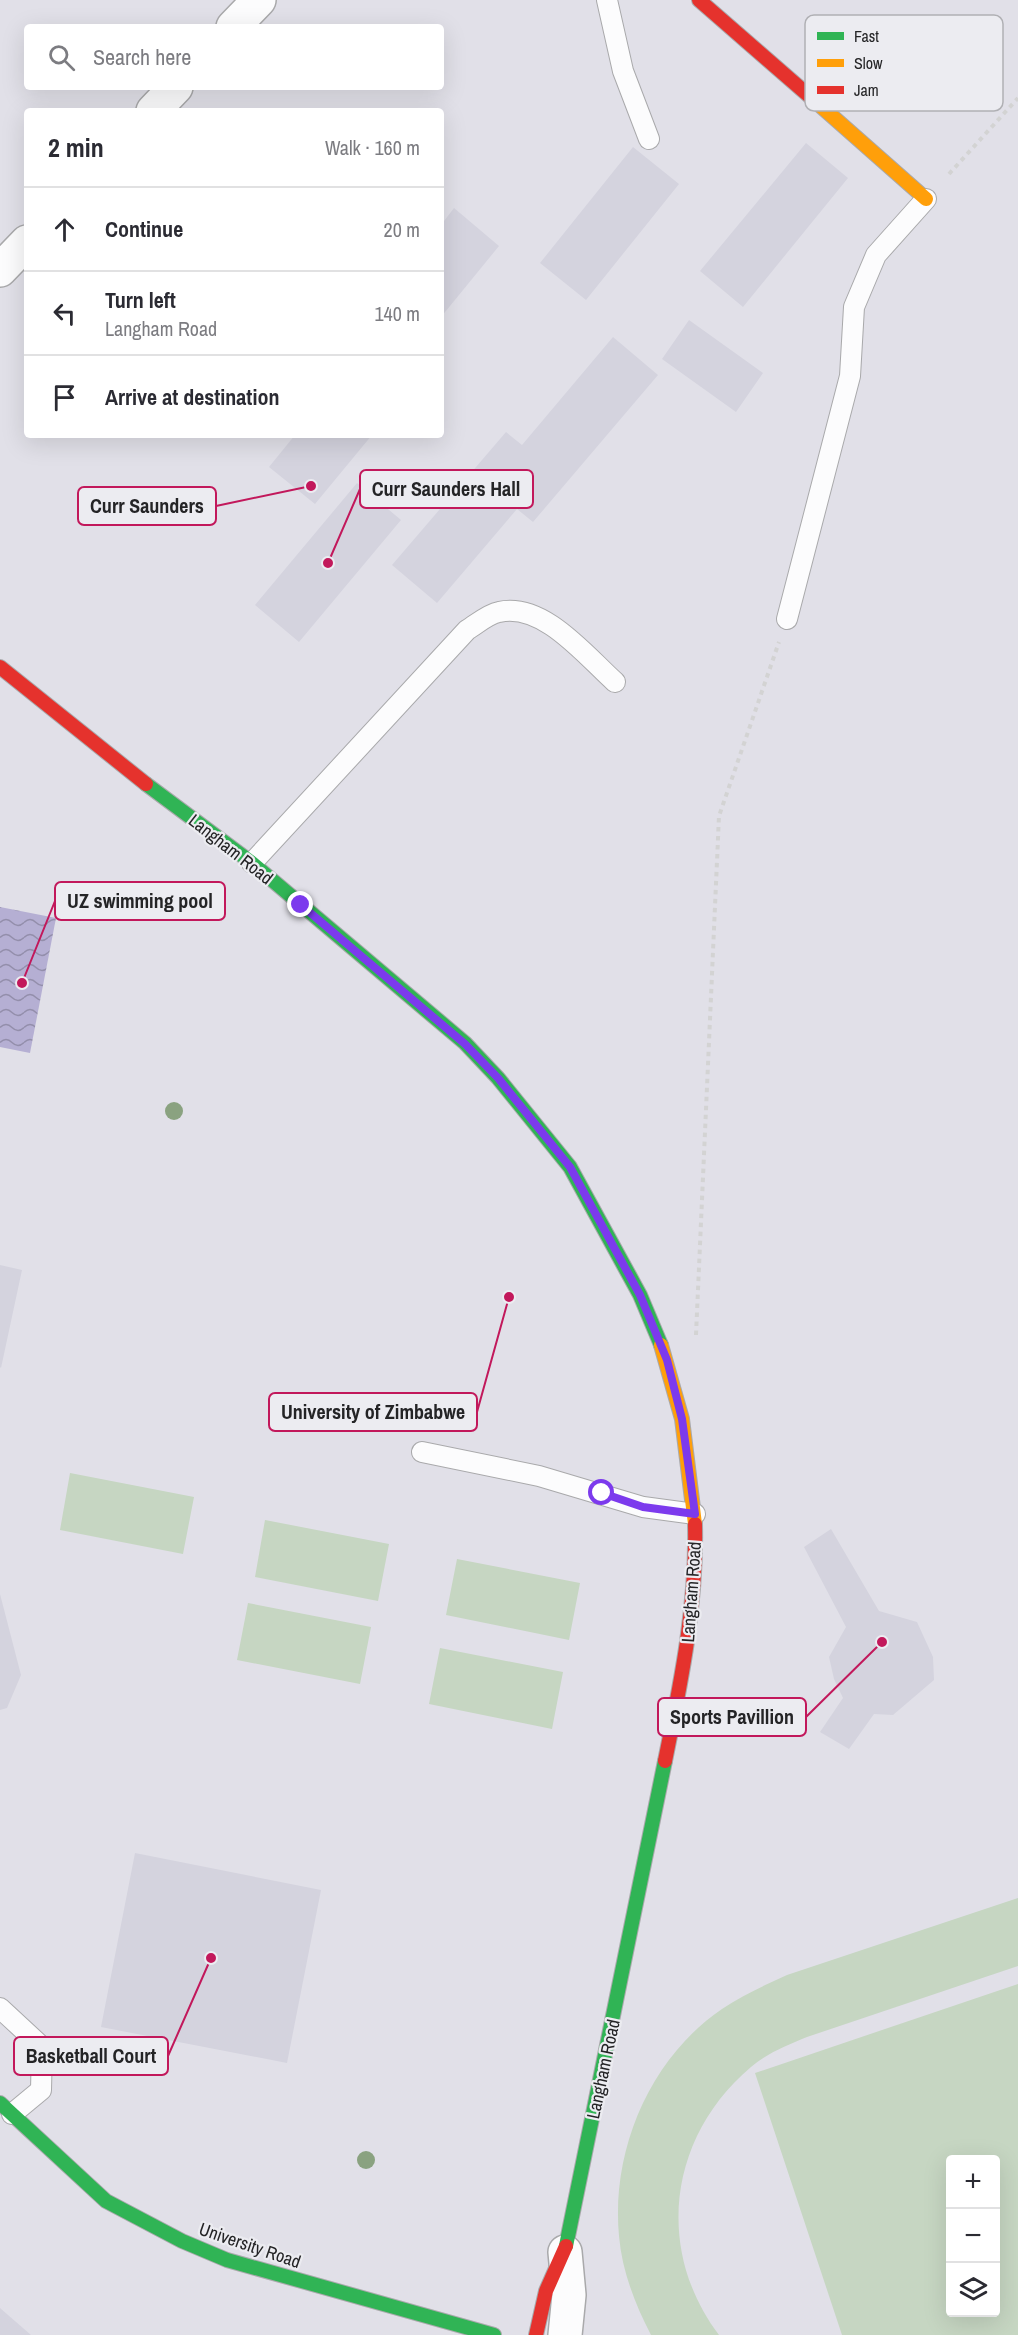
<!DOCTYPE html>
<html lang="en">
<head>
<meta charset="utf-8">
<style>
  body { margin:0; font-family:"Archivo Narrow",sans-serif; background:#f2f2f3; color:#2b2b33 }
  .controls { position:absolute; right:18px; bottom:18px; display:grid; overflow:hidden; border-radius:6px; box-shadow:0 6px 24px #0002 }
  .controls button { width:54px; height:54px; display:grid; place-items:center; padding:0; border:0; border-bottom:2px solid #e1e1e2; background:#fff; color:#2b2b33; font:30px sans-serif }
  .stop { position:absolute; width:18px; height:18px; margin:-14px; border:4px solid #7c3aed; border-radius:50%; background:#fff }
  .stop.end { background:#7c3aed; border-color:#fff; box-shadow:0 2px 6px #0008 }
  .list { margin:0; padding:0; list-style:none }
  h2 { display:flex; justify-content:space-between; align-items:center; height:78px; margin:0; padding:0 24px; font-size:26px }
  h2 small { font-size:20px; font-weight:400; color:#7c7c81 }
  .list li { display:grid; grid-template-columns:39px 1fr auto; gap:18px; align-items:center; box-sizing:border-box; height:84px; padding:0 24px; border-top:2px solid #e1e1e2 }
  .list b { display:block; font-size:22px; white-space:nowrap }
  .list p { margin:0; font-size:20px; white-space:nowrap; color:#7c7c81 }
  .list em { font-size:20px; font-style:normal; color:#7c7c81 }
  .icon { flex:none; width:33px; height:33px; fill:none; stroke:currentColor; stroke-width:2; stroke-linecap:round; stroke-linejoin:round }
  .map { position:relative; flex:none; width:1018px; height:2335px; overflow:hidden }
  .search { position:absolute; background:#fff; box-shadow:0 6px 24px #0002; left:24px; top:24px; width:420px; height:66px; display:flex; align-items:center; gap:15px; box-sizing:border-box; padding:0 21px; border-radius:6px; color:#7c7c81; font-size:22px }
  .panel { position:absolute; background:#fff; box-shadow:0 6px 24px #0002; left:24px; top:108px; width:420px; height:330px; border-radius:6px }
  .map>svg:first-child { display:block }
  .built { fill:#e1e0e8; fill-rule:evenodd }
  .garden { fill:#c6d6c2; fill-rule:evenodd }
  .water { fill:url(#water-waves) }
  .building { fill:#d4d3de }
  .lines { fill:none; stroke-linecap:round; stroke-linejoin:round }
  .lane-casing { stroke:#a9a9ab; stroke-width:22 }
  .street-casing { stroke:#a9a9ab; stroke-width:36 }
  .fast-casing { stroke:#a9a9ab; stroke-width:16 }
  .slow-casing { stroke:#a9a9ab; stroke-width:16 }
  .jam-casing { stroke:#a9a9ab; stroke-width:16 }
  .path { stroke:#d3d3d3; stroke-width:4; stroke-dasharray:4.5 4.5; stroke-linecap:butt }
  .lane { stroke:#fcfcfd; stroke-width:20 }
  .street { stroke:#fcfcfd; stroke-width:33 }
  .fast { stroke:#30b455; stroke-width:14 }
  .slow { stroke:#ff9f0a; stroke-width:14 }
  .jam { stroke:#e5322d; stroke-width:14 }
  .tree { fill:#8aa280 }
  .route { stroke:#7c3aed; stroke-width:8 }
  .labels { text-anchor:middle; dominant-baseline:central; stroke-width:4.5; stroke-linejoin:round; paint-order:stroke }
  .street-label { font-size:18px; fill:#242426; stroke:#ececf1 }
  .key { fill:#ececf1; stroke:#b0b0b4; stroke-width:1.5 }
  .key-label { font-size:16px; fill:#242426 }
  .leader { fill:none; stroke:#c2185b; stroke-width:2 }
  .callout-dot { fill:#c2185b; stroke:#ececf1; stroke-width:2 }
  .callout { fill:#ececf1; stroke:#c2185b; stroke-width:2 }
  .callout-label { font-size:20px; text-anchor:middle; font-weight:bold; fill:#242426 }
</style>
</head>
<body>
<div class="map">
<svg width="1018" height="2335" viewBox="0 0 1018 2335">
  <defs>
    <pattern id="water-waves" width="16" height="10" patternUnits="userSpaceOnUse" patternTransform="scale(1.5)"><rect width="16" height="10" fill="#b5afd3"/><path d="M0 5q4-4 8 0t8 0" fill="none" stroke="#938eab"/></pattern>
  </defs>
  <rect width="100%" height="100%" fill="#ededf0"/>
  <path class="built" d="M0,0H1018V2335H0ZM27,27H441V87H27ZM27,111H441V435H27ZM950,2160H996V2312H950Z"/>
  <path class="garden" d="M70,1473L194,1497L183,1554L60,1530Z
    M265,1520L389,1544L378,1601L255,1577Z
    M457,1559L580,1583L569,1640L446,1615Z
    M248,1603L371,1627L360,1684L237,1660Z
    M440,1648L563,1672L552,1729L429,1704Z
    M1018,1898V1966L807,2037C788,2045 767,2053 751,2067C669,2136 654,2249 719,2335H651C635,2304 622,2271 619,2236C611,2150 650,2058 722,2009C743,1995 765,1985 787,1975Z
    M1018,1984V2335H842L755,2073ZM950,2160H996V2312H950Z"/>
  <path class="water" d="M0,907L56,918L30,1053L0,1047Z"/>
  <path class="building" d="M806,143L848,178L743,307L700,271Z
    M633,147L679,184L586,300L540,263Z
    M454,208L499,246L441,317V225Z
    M689,320L763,373L736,412L662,359Z
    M613,337L658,375L533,522L517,509L437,603L392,565L506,432L522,445Z
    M295,435H372L315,504L269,467Z
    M357,483L401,520L299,642L255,605Z
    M0,1265L22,1270L1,1368L0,1367Z
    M831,1529L879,1611L917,1622L933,1657L934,1680L893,1715L874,1714L849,1749L820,1732L843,1698L834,1679L829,1657L846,1627L804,1547Z
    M0,1594L21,1675L7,1708L0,1710Z
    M135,1853L321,1890L287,2063L101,2027Z
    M0,2308L31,2335H0Z"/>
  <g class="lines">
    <defs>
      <path id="lane" d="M607,0L623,71L649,139
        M787,619L850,376L854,307L876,255L926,199
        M252,863L467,630C477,624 488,614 499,612C543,602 585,655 615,682
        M422,1452L539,1476L643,1507L695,1514
        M0,2008L42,2047L41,2090L12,2114"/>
      <path id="street" d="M233,27L259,0
        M153,111L176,87
        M0,270L27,242
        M565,2335L569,2295L565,2252"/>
      <path id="fast" d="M146,784L252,863L465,1043L498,1078L570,1167L640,1295L661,1345
        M0,2103L106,2201L182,2241L227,2260L494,2335
        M566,2246L665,1761"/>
      <path id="slow" d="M815,101L926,199
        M661,1345L682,1419L695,1524"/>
      <path id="jam" d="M699,0L815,101
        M0,667L146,784
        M665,1761C681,1682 697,1605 695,1524
        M536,2335L546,2291L566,2246"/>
    </defs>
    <use href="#lane" class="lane-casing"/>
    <use href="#street" class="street-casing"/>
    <use href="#fast" class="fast-casing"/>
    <use href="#slow" class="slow-casing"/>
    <use href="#jam" class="jam-casing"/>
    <path class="path" d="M949,174L1018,98
      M696,1335L719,816L779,642"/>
    <use href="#lane" class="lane"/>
    <use href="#street" class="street"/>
    <use href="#fast" class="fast"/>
    <use href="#slow" class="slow"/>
    <use href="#jam" class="jam"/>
  </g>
  <g class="tree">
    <circle cx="174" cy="1111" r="9"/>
    <circle cx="366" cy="2160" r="9"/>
  </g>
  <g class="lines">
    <path class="route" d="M301,905L465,1044L498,1078L570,1167L640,1295L667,1360L682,1419L695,1514L643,1507L602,1493"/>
  </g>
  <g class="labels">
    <g class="street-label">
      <text transform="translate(231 849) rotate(38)">Langham Road</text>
      <text transform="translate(691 1592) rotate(-86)">Langham Road</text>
      <text transform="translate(603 2069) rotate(-78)">Langham Road</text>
      <text transform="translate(250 2245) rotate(19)">University Road</text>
    </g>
  </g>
  <rect x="805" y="15" width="198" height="96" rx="9" class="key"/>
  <rect x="817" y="32" width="27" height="8" fill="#30b455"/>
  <rect x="817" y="59" width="27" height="8" fill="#ff9f0a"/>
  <rect x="817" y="86" width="27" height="8" fill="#e5322d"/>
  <g class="key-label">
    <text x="854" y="42">Fast</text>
    <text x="854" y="69">Slow</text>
    <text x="854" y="96">Jam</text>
  </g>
  <path class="leader" d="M328 563L360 489M311 486L216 506M22 983L55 901M509 1297L477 1412M882 1642L806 1717M211 1958L168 2056"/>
  <g class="callout-dot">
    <circle cx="328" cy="563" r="6"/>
    <circle cx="311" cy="486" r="6"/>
    <circle cx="22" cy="983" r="6"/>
    <circle cx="509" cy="1297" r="6"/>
    <circle cx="882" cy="1642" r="6"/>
    <circle cx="211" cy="1958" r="6"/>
  </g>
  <g class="callout">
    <rect x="360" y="470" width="173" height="38" rx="6"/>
    <rect x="78" y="487" width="138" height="38" rx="6"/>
    <rect x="55" y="882" width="170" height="38" rx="6"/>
    <rect x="269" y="1393" width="208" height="38" rx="6"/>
    <rect x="658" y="1698" width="148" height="38" rx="6"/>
    <rect x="14" y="2037" width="154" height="38" rx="6"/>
  </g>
  <g class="callout-label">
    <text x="446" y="496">Curr Saunders Hall</text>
    <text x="147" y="513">Curr Saunders</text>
    <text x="140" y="908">UZ swimming pool</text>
    <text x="373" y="1419">University of Zimbabwe</text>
    <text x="732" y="1724">Sports Pavillion</text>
    <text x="91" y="2063">Basketball Court</text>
  </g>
</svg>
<div class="controls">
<button>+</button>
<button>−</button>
<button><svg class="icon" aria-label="layers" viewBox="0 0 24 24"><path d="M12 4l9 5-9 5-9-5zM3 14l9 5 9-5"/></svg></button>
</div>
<div class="stop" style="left:602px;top:1493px"></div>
<div class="stop end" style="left:301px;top:905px"></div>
<div class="search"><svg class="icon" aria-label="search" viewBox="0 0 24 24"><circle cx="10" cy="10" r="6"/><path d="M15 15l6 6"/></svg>Search here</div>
<section class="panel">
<h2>2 min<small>Walk · 160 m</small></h2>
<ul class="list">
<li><svg class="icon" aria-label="ahead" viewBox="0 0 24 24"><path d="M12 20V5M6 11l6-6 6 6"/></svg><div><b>Continue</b></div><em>20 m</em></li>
<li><svg class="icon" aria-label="left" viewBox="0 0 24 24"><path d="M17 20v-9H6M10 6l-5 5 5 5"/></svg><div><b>Turn left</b><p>Langham Road</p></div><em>140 m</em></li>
<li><svg class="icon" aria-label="arrive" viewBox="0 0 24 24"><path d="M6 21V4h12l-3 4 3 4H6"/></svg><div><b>Arrive at destination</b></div></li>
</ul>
</section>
</div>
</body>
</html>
